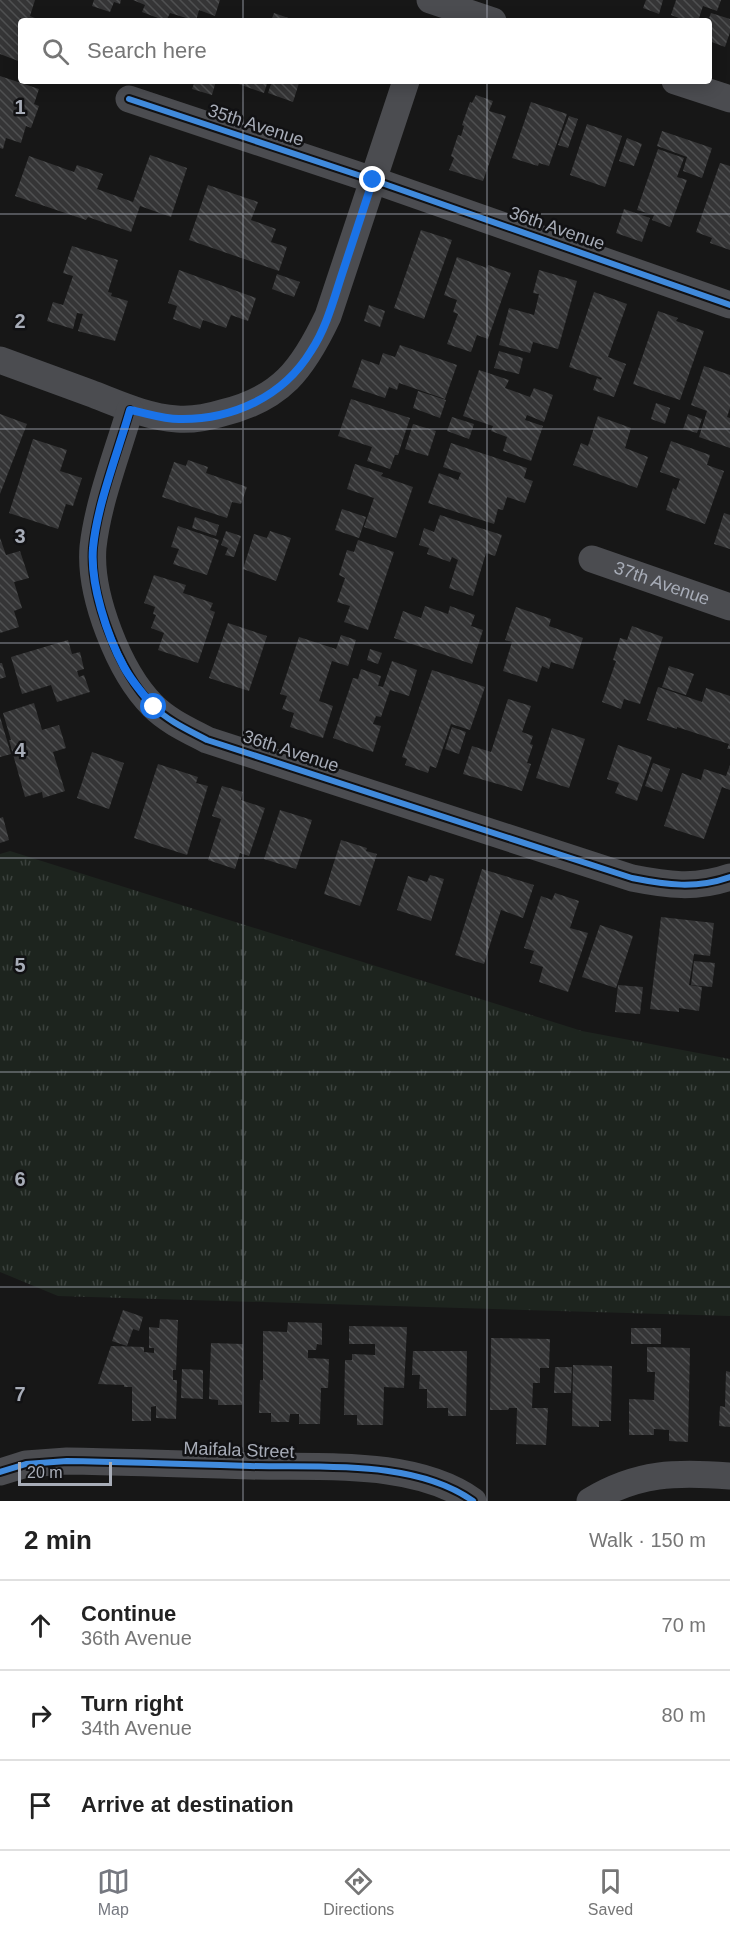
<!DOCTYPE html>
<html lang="en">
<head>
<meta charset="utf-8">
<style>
  body { margin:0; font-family:Helvetica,sans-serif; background:#f2f2f2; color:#222 }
  .scale { position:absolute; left:18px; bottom:15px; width:94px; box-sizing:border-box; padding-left:6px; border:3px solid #a8adb8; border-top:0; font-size:16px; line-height:21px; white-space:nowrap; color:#a8adb8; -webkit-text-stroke:4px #111113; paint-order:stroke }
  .stop { position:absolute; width:18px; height:18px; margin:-14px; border:4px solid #1a73e8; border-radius:50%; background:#fff }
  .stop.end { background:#1a73e8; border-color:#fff; box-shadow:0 2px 6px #0008 }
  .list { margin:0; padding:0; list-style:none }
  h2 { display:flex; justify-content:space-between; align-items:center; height:78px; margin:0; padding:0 24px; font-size:26px }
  h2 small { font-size:20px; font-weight:400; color:#767676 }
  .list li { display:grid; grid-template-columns:39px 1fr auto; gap:18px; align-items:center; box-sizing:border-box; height:90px; padding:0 24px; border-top:2px solid #e0e0e0 }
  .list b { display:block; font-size:22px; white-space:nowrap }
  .list p { margin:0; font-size:20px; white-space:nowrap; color:#767676 }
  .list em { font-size:20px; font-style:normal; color:#767676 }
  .icon { flex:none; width:33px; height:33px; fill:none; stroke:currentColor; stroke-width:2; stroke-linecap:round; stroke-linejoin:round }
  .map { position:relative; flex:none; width:730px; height:1501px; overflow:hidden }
  .search { position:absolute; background:#fff; box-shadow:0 3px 15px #0003; left:18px; right:18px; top:18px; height:66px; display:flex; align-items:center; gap:15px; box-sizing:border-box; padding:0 21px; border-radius:6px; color:#767676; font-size:22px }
  .sheet { height:348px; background:#fff }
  nav { display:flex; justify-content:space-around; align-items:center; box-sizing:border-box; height:84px; border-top:2px solid #e0e0e0; background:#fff; font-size:16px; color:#767676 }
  nav a { display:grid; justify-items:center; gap:3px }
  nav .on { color:#757880 }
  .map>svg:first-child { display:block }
  .grass { fill:url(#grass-tufts) }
  .building { fill:url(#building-back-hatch) }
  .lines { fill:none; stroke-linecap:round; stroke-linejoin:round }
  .street { stroke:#4b4c50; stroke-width:27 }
  .cycleway-casing { stroke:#111113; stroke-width:10 }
  .cycleway { stroke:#408adc; stroke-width:6 }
  .route { stroke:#1a73e8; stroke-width:8 }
  .grid { fill:none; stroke:#a8adb8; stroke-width:1.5; stroke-opacity:0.55 }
  .labels { text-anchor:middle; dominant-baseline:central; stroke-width:5; stroke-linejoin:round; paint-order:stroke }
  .street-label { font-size:18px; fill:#a8adb8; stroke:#111113 }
  .grid-label { font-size:20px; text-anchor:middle; font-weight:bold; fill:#a8adb8; stroke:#111113; stroke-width:5; stroke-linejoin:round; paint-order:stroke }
</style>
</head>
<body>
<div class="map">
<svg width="730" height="1501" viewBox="0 0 730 1501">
  <defs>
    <pattern id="grass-tufts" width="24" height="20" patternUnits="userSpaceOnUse" patternTransform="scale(1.5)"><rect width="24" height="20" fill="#1d241e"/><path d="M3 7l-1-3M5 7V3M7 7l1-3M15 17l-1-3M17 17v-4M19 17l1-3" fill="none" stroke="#3b413d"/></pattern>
    <pattern id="building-back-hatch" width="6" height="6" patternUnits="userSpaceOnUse" patternTransform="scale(1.5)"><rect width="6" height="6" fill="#353536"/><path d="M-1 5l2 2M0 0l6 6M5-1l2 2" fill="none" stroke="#4f5051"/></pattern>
  </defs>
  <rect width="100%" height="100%" fill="#171717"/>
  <path class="grass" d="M10,851L582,1031L730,1059V1316L58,1296L0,1272V854Z"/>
  <path class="building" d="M0,0H35L30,16L42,21H21V62L0,54Z
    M94,0H121L120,4L114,2L110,12L92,6Z
    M133,0H220L215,16L199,10L196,21L170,13L166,21L142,12L145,5Z
    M646,0H663L659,14L643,8Z
    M676,0H721L717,11L703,6L698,21H687L671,15Z
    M274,13L297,21H271Z
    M711,13L730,19V32L725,47L709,41L708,21Z
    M0,76L39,89L34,104L39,106L31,128L26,126L21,143L6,138L3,149L0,148Z
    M195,81H216L212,95L192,89Z
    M230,81H268L264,93Z
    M272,81H293L299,83L293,102L268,93Z
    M476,95L493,101L489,111L506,116L483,181L449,170L454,158L451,156L458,135L461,136L464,126L462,125L470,102L472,103Z
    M531,102L567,114L549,166L539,163L538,166L512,158Z
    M569,116L578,119L568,148L558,145Z
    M587,124L622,136L605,187L570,175Z
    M662,131L712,148L702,178L683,171L687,157L657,146Z
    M627,138L642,144L634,166L619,161Z
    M658,149L684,158L677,177L687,180L670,227L652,220L654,215L637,210Z
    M150,155L187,168L171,217L140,206L131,232L88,217L86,220L15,196L29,156L74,172L77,165L103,174L97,189L133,202Z
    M720,163L730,166V250L710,243L712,238L696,232Z
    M208,185L258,202L251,220L276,229L271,242L287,247L279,271L189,240Z
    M624,209L650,218L642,242L616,233Z
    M421,230L452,240L424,319L394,308Z
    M72,246L118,260L108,292L112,293L111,296L128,301L115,341L78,331L83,314L77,313L73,329L47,321L53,302L63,305L73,276L63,273Z
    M457,257L487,268L488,265L511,273L488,339L477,335L471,352L447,344L458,314L453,312L457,300L444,295Z
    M179,270L256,298L248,321L231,315L226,328L203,320L200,329L173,319L177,306L168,303Z
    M539,270L577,281L558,349L533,342L530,353L499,345L509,308L534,315L539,294L533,293Z
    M277,274L300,282L294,297L272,289Z
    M594,292L627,304L608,357L626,364L614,397L593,390L597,378L601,380L602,378L569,367Z
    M369,305L385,311L380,327L364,321Z
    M658,311L678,318L676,321L704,331L680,400L633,384Z
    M400,345L457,365L445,399L399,383L397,390L389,387L385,398L352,387L362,359L379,365L383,353L395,357Z
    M499,351L523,358L519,374L494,368Z
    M704,366L730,375V408L727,417L730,418V448L699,437L707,411L691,405Z
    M479,370L509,380L505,388L530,397L534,388L553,395L544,422L527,415L525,420L543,426L531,461L503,451L507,437L491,431L493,426L463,416Z
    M418,391L446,400L440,418L413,408Z
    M351,399L410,418L398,455H395L390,469L367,461L372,447L338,436Z
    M656,403L670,408L665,424L651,419Z
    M0,414L27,424L0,494Z
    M688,414L702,419L697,433L683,429Z
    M598,416L631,428L625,448L648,457L637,488L573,465L581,443L588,446Z
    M452,417L474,424L469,439L447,431Z
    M413,424L436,431L428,456L405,449Z
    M33,439L67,450L60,471L82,478L73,506L66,504L58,529L9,513Z
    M671,441L710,455L707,465L724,471L705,524L666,510L673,488L676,490L680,479L660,472Z
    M451,443L527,468L524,478L533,481L525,503L507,497L503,510L498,509L494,524L428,503L439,473L458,480L461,473L443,467Z
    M188,460L208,467L206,473L247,487L241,504L232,502L227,518L162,497L174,462L186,466Z
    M355,464L383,473L381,476L413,487L396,538L364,527L374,498L347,489Z
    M342,509L366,517L359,538L335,530Z
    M724,513L730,515V549L714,544Z
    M440,515L502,535L495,556L486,553L473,596L449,588L458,560L452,557L450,562L427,554L429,548L419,545L424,528L434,532Z
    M195,517L219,525L216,536L192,528Z
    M178,526L219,540L207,575L173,564L179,549L171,547Z
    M226,531L241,536L234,557L225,555L228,548L221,545Z
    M270,531L291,538L276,581L243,569L254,534L267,538Z
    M0,538L6,555L20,551L29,578L14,582L22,608L14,611L19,627L0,633Z
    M358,540L394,552L368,630L344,622L350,606L337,602L345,578L339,575L347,550L354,552Z
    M154,575L186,585L183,593L213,603L210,610L215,612L198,663L158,650L164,633L151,628L156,615L153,614L155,607L144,603Z
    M425,606L448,614L450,606L475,615L471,626L483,630L472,664L394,638L403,611L421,618Z
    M516,607L551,619L549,626L583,638L573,669L551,662L549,669L542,666L537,682L503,671L512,642L505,640Z
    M228,623L267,636L249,691L209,678Z
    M632,626L663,637L640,704L624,699L621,709L602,702L616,661L613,660L620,638L627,640Z
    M341,635L356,640L348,666L332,661L319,701L333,706L323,738L290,727L294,713L282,709L287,696L280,694L299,637L336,649Z
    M68,640L72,654L80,652L84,669L77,671L79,677L84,675L90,692L57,702L51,685L22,694L11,657Z
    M370,649L382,653L378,664L367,660Z
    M392,661L417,670L409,696L390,690L381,717L376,716L373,724L381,726L373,752L333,738L353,678L358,679L361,669L381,676L378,686L383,687Z
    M0,663H2L6,677L0,679Z
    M669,666L694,674L686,695L662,687Z
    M432,670L485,687L470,730L451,724L436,768L430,766L428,773L405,765L407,759L402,757Z
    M658,687L702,702L706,688L730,696V749H727L729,744L677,727V729L647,720Z
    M508,699L531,706L522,732L533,736L530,744L533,745L527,763L531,764L522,791L463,774L472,746L491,752Z
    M34,703L42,730L59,725L66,748L53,752L65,791L43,798L42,792L25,797L9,740H11L3,713Z
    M0,717L11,754L0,757Z
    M452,727L466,732L459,754L445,749Z
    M552,728L585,739L569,788L536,778Z
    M618,745L652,757L637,801L615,793L619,783L607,779Z
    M92,752L124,763L109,809L77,798Z
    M653,763L670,769L662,792L645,786Z
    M158,764L198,777L196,783L208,786L187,855L134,838Z
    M730,765V790L722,787L704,839L664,826L682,773L701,780L704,769L726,776Z
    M222,786L243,792L241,800L265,808L249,856L240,853L235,869L208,860L221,819L212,816Z
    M280,810L312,820L296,869L264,859Z
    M3,817L9,840L0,843V818Z
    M341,840L367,848L366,851L377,854L360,906L324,894Z
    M482,869L534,885L523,918L501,910L484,964L455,955Z
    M430,875L444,879L431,921L397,910L408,876L427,882Z
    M555,893L579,901L570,928L588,933L568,992L539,982L543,967L530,963L534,951L524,948L541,896L552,900Z
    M661,917L714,923L710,956L694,954L689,985L702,987L699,1011L679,1008V1012L650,1009Z
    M600,925L633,936L616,988L582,977Z
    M694,961L715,963L712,987L691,985Z
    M618,985L643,987L640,1014L615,1012Z
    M123,1310L143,1317L139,1331L133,1329L127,1346L112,1341Z
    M160,1319L178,1320L176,1370H173V1380H177L176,1419L156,1418V1406L151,1407V1421H132V1387H124V1385L98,1384L111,1346L144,1347V1352L154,1353V1348H149V1327L159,1328Z
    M288,1322L322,1323V1345L317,1344L316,1350H308V1358L329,1359L328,1388H321L320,1424H299V1414H290L289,1422H271V1413H259L260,1380H263V1331L287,1332Z
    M349,1326L407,1327L404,1388L384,1387L383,1425H357V1415H344L345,1360H352V1354L375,1355V1344H349Z
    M631,1328H661V1344H631Z
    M491,1338L550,1339L549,1368H540V1383H533L532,1408H548L546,1445L516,1444L517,1408H509L508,1410H490Z
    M211,1343L243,1344L242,1405H218V1400L209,1399Z
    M647,1347L690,1348L688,1442L669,1441V1430L654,1429V1435H629V1399L654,1400L655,1372H647Z
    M413,1351H467L466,1416H448V1408H427V1389H419L420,1375H412Z
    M573,1365L612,1366L611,1421H599V1427L572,1426Z
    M555,1367H572L571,1393H554Z
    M182,1369L203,1370V1399L181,1398Z
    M726,1371L730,1372V1427L719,1426L720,1406L725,1407Z"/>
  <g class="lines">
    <g class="street">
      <path d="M430,0L493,21"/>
      <path d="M675,81L730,99"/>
      <path d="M129,99L373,180L730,305"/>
      <path d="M0,360C30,371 60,382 90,393C119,404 146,417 177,419C192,420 209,417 222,413C281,399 303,369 328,316L406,81"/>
      <path d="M130,410C117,454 98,502 93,547C89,595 119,672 153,706C168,721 188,730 207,740L632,878C667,885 696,889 730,877"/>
      <path id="s1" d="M592,559L730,607"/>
      <path d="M0,1472L26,1464L67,1461C128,1462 189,1464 250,1466C320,1468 414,1459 473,1501"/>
      <path d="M590,1501C638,1472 677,1472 730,1476"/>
    </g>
    <defs>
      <path id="cycleway" d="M129,99L373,180L730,305
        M130,410C117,454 98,502 93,547C89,595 119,672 153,706C168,721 188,730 207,740L632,878C667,885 696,889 730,877
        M0,1472L26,1464L67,1461C128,1462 189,1464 250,1466C320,1468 414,1459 473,1501"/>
    </defs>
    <use href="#cycleway" class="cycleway-casing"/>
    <use href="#cycleway" class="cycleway"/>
  </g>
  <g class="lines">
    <path class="route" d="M154,707C143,694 132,682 124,667C107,636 90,583 93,548C97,505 118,452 130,410C146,413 163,419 179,419C232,420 283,397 311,351C327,327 334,298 343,271C353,240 363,210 373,180"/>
  </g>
  <path class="grid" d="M243,0V21M487,0V21M243,81V1501M487,81V1501M0,214H730M0,429H730M0,643H730M0,858H730M0,1072H730M0,1287H730"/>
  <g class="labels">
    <g class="street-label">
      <text transform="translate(256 125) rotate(18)">35th Avenue</text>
      <text transform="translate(557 228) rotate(19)">36th Avenue</text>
      <text stroke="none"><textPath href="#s1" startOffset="74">37th Avenue</textPath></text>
      <text transform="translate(291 751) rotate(18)">36th Avenue</text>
      <text transform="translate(239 1450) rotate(2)">Maifala Street</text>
    </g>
  </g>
  <g class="grid-label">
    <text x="20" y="114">1</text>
    <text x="20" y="328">2</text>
    <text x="20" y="543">3</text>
    <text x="20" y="757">4</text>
    <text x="20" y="972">5</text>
    <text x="20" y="1186">6</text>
    <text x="20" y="1401">7</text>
  </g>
</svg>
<div class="scale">20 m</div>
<div class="stop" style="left:154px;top:707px"></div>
<div class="stop end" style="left:373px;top:180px"></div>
<div class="search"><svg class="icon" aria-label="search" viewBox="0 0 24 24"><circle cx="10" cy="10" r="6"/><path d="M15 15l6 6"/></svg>Search here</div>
</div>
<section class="sheet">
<h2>2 min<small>Walk · 150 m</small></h2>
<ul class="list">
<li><svg class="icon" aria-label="ahead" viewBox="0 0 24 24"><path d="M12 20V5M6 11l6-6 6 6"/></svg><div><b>Continue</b><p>36th Avenue</p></div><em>70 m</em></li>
<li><svg class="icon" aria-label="right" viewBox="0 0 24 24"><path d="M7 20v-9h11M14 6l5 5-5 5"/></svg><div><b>Turn right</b><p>34th Avenue</p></div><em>80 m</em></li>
<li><svg class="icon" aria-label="arrive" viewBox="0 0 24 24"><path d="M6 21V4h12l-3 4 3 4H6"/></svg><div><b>Arrive at destination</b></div></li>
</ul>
</section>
<nav>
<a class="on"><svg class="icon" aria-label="map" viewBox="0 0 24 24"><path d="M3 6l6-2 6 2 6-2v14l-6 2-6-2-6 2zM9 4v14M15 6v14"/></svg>Map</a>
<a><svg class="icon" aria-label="directions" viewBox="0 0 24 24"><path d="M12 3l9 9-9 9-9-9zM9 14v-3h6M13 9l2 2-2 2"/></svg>Directions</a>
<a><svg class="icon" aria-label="saved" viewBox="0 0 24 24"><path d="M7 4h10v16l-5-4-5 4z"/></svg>Saved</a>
</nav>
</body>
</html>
